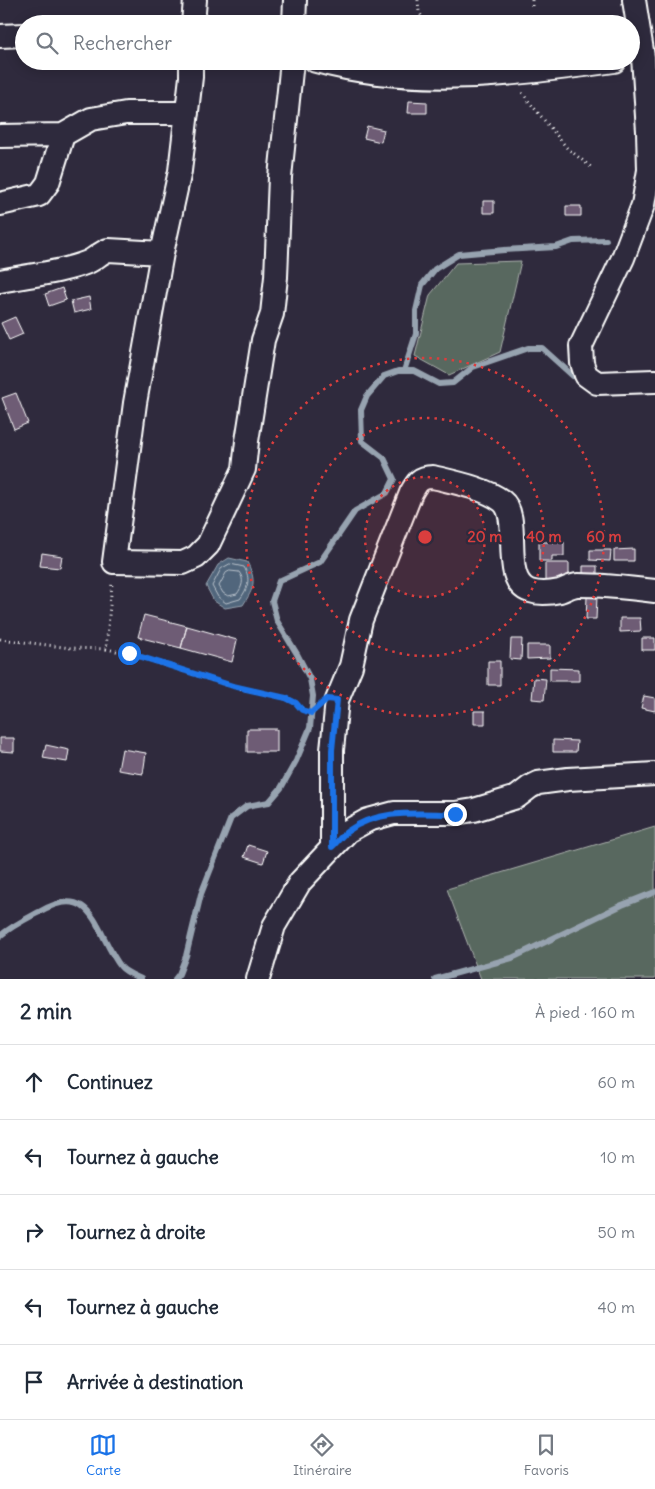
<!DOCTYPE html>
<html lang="fr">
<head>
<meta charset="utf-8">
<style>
  body { margin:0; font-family:Delius,sans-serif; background:#f6f6f7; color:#1f2937 }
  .stop { position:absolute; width:15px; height:15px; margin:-11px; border:4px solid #1a73e8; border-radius:50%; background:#fff }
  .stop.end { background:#1a73e8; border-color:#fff; box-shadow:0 1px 5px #0008 }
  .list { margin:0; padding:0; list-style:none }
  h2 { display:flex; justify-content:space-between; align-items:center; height:65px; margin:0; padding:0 20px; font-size:21px }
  h2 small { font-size:16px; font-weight:400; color:#747a83 }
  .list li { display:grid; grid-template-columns:32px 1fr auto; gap:15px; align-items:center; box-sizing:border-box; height:75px; padding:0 20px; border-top:1px solid #e0e1e3 }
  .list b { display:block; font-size:19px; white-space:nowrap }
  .list em { font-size:16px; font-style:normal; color:#747a83 }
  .icon { flex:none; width:28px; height:28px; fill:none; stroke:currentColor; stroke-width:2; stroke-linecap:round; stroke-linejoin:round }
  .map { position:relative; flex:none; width:655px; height:979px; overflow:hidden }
  .search { position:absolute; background:#fff; box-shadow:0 2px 12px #0003; left:15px; right:15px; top:15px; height:55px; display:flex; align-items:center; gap:12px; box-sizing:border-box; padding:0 18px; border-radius:28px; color:#747a83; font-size:19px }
  .sheet { height:440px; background:#fff }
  nav { display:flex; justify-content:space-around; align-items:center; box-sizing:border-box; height:70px; border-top:1px solid #e0e1e3; background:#fff; font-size:14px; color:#747a83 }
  nav a { display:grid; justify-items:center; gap:2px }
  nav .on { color:#1a73e8 }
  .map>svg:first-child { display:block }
  .green { fill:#58675e; stroke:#acb3ae }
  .water { fill:#51667c; stroke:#97a3b0 }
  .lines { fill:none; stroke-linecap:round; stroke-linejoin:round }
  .shore { stroke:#b9c2cb; stroke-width:1 }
  .stream { stroke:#97a3b0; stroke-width:6 }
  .building { fill:#6e5b74; stroke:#fff }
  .street-casing { stroke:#fff; stroke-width:26 }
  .path { stroke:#fff; stroke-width:3; stroke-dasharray:1 4; stroke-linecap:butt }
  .street { stroke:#2f2a3d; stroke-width:22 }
  .route { stroke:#1a73e8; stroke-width:6 }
  .ring { fill:none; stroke:#da3e3e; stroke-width:2.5; stroke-dasharray:2.5 5 }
  .centre { fill:#da3e3e; stroke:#2f2a3d; stroke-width:2.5 }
  .ring-label { font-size:15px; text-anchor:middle; font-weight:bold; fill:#da3e3e; stroke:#2f2a3d; stroke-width:4.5; stroke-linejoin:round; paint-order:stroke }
</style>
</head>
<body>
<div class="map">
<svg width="655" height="979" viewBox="0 0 655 979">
  <rect width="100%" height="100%" fill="#2f2a3d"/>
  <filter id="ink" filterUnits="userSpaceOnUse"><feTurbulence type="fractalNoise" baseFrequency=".02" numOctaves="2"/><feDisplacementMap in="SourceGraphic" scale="10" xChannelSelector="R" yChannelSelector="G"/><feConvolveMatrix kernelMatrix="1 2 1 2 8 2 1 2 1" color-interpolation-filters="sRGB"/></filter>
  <g filter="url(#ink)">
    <path class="green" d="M521,261L500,352L449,375L415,356L430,295L456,263Z
      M655,827V979H481L447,889Z"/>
    <path class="water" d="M229,558L247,562C257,581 254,588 243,605L225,608L214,601L206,586L218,565Z"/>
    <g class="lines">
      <path class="shore" d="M230,564L244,567C251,579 248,588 240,599L226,603L218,597L212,586L221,569Z
        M230,571L239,572C245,580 242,587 237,594L228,596L223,593L219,586L226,573Z"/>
      <path class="stream" d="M404,371L416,334V311L422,285L435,269L459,254L504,250L556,247L573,241L606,240
        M0,936C12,926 26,919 39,912C94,880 95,933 121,967C125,972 135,976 141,979
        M175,979L179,974L186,956L201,894L231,818L247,806L269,802L281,788L296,761L310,728L313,696L310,679L297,654L277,621L272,601L279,581L320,562L355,511L387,493L394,479L384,458L362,441L361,410L367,396L384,376L398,371H414L439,384L453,383L473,367L528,348H542L573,376
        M435,979L512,958L622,905L655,892"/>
    </g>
    <path class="building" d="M409,101L427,102V113H408Z
      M367,126L384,130L381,142L364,138Z
      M483,201H494V213H483Z
      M566,206H581V216H566Z
      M62,288L66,300L49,306L45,294Z
      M89,297L91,309L74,313L71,301Z
      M15,317L23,334L9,340L1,323Z
      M16,393L28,423L14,429L2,398Z
      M539,542H564V556H552V561H539Z
      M634,549V561H614V550Z
      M590,550H611L610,561L590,560Z
      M42,553L62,556L60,568L40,566Z
      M545,563H569V583H545Z
      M583,566H597V575H583Z
      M587,597H597L596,619H586Z
      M144,615L187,626L181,648L138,637Z
      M620,618H640L641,631L620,632Z
      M187,626L237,640L232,662L181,648Z
      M642,638H655V650H642Z
      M511,639H522L521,660L510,659Z
      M527,645H550V658L527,659Z
      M488,661H500V685H488Z
      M550,668L579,669V681H550Z
      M534,678L546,679L544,700L532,699Z
      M644,696L655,698V711L641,708Z
      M474,711H485V724H474Z
      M247,729H277V752H247Z
      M0,738H14V752L0,751Z
      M553,740L577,741L576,752H553Z
      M46,745L69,750L67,762L43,758Z
      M122,749L146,753L143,774L118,770Z
      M248,845L267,851L263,863L244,857Z"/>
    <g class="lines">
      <defs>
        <path id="street" d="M634,0L643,57L648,131L649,170L643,205L623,258L581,346L582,363L586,375L597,383L655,381
          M193,24L195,0
          M294,24L295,0
          M0,36L24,35
          M191,61V77L180,171L162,253L135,403L114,562L183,563L196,557L208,545L244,469L247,441L263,340L272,314L276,277L280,177L292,61
          M316,61C414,88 515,75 614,61
          M0,136L63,135
          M0,204L39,195L48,183L63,135L91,119L126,113H187
          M0,281C29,275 60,273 88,262C95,259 100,253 108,250L162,253
          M332,847V750L337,700L351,666L361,620L411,493C417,482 420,477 433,477C453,482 485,488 502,501C523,517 499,581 530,591C539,594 551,593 560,591C566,589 572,585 578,585C604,585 630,588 655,591
          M258,979L274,926L300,882L348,831L368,820L394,813H455L474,810L517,797L530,787L538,783L568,779L655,774"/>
      </defs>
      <use href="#street" class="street-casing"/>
      <path class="path" d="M418,0L419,12L427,24
        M532,0V10
        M522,93L567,148L591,167
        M0,639L71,648L106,649L112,583
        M106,649C149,657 190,674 232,686C249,691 267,693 285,698C295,701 301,710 311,713L316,710"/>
      <use href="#street" class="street"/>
    </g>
  </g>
  <g class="lines" filter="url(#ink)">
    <path class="route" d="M129,653L233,686L286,698L296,703L302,710L311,713L327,699L337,700L332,750V847C337,842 342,835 348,831C379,808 420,814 455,814"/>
  </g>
  <circle cx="425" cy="537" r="60" fill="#da3e3e" fill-opacity=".12"/>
  <g class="ring">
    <circle cx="425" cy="537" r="60"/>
    <circle cx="425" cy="537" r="119"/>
    <circle cx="425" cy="537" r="179"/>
  </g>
  <circle cx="425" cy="537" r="8" class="centre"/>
  <g class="ring-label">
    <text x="485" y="542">20 m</text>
    <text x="544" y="542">40 m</text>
    <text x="604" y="542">60 m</text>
  </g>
</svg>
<div class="stop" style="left:129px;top:653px"></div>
<div class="stop end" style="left:455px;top:814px"></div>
<div class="search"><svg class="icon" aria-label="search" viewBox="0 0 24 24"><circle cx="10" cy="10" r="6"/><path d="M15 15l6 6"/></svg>Rechercher</div>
</div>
<section class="sheet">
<h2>2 min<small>À pied · 160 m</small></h2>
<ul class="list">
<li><svg class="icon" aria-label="ahead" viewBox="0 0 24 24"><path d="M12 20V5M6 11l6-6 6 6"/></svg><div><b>Continuez</b></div><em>60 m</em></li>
<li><svg class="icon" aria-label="left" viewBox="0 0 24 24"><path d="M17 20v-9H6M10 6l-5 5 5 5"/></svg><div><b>Tournez à gauche</b></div><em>10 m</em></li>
<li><svg class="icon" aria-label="right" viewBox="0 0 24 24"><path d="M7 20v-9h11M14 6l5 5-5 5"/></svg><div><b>Tournez à droite</b></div><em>50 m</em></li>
<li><svg class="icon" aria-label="left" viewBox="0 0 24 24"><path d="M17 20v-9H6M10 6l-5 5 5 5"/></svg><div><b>Tournez à gauche</b></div><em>40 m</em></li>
<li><svg class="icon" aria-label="arrive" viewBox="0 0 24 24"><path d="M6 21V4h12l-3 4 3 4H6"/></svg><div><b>Arrivée à destination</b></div></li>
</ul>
</section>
<nav>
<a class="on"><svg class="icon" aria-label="map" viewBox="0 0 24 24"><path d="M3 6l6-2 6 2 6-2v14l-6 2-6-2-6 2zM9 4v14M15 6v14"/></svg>Carte</a>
<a><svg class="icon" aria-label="directions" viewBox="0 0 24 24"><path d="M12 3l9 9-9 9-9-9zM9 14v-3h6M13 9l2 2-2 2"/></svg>Itinéraire</a>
<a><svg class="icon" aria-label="saved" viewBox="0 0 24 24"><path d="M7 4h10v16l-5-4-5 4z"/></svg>Favoris</a>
</nav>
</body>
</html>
